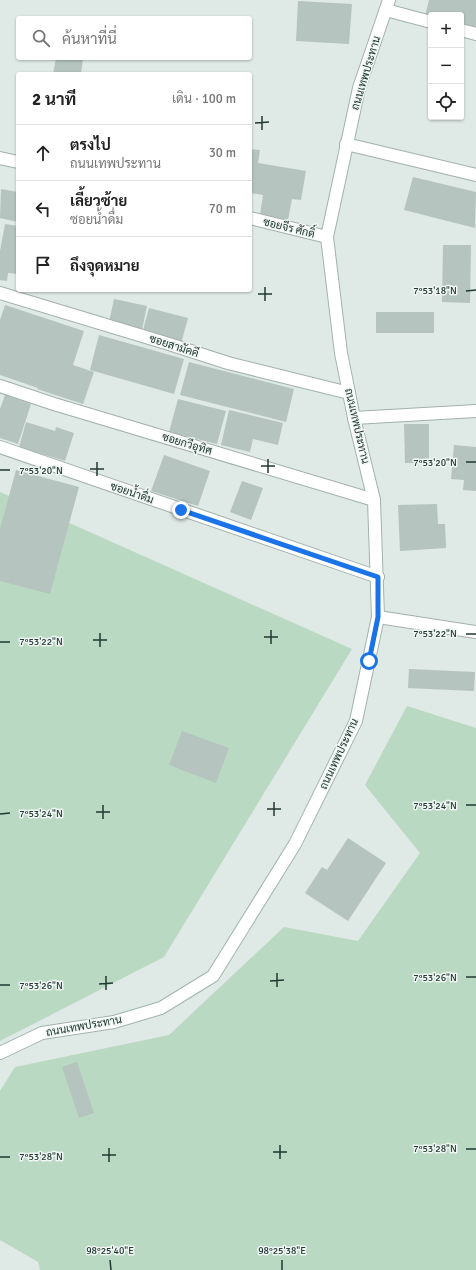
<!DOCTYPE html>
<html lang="th">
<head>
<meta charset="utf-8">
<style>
  body { margin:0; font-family:Signika,Sarabun,sans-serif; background:#f2f2f2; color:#222 }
  .controls { position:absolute; right:12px; top:12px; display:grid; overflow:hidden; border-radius:4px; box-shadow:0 1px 3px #0004 }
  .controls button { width:36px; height:36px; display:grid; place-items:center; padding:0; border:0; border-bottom:1px solid #e0e0e0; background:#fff; color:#222; font:20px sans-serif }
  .stop { position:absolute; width:12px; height:12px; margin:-9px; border:3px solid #1a73e8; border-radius:50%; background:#fff }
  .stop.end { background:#1a73e8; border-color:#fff; box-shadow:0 1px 4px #0008 }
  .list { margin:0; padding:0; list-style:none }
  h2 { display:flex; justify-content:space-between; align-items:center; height:52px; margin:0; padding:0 16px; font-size:17px }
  h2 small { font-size:13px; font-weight:400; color:#767676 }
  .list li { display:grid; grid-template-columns:26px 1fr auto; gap:12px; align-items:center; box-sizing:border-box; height:56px; padding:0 16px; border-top:1px solid #e0e0e0 }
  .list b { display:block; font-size:15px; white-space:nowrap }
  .list p { margin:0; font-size:13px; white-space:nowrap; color:#767676 }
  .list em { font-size:13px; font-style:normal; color:#767676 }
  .icon { flex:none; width:22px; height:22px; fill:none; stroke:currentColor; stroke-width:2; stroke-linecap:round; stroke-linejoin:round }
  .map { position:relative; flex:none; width:476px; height:1270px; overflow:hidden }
  .search { position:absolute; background:#fff; box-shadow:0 1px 3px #0004; left:16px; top:16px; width:236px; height:44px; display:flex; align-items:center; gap:10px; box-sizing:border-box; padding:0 14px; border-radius:4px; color:#767676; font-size:15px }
  .panel { position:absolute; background:#fff; box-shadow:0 1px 3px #0004; left:16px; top:72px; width:236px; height:220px; border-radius:4px }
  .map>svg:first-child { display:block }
  .green { fill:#bad9c3 }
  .building { fill:#b5c4be }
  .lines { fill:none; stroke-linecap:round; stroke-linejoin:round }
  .street-casing { stroke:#a3b0ac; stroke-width:14 }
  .secondary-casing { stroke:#a0b4ad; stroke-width:14 }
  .street { stroke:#fff; stroke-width:12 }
  .secondary { stroke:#fff; stroke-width:12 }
  .route { stroke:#1a73e8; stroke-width:5 }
  .ticks { fill:none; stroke:#223833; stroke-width:1.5 }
  .labels { text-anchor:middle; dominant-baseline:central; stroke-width:3; stroke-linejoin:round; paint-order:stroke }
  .street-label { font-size:11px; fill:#223833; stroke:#eff6f3 }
  .ticks-label { font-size:10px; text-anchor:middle; fill:#223833; stroke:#eff6f3; stroke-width:3; stroke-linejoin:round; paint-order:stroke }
</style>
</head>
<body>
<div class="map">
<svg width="476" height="1270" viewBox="0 0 476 1270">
  <rect width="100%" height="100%" fill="#dfe9e5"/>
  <path class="green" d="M0,492L352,649L164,957L0,1041Z
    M407,706L476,728V1270H40L38,1262L0,1240V1091L15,1067L169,1035L284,927L358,941L420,853L365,785Z"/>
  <path class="building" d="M429,0H476V28L461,24V15H431V17L425,16Z
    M298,1L352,4L349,44L296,41Z
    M56,58H83L81,74H53Z
    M250,149L260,150L258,163L306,171L301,200L292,199L288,220L260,215L263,195L250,193Z
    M413,177L476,192L475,228L404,210Z
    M1,189L18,192V222L0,218Z
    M5,224L18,226V274L8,273L7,281L0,280V251Z
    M443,245H471L470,303L442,302Z
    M114,299L147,306L142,330L109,322Z
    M5,305L84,331L73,365L94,372L83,404L37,389L38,388L0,375V320Z
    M149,308L188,318L181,344L142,334Z
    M376,312H434V333H376Z
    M99,335L184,359L174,394L90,370Z
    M189,362L294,389L286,422L180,395Z
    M5,395L31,404L18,444L0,438V409Z
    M178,399L226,411L217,444L169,432Z
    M229,410L283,423L278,445L253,439L250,452L221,445Z
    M26,422L55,431L56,427L74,433L65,461L19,447Z
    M404,424H429V463H405Z
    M454,445L476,447V491L463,490L464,480L451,479Z
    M164,455L210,471L198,506L151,491Z
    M16,470L79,487L50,594L0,581V529Z
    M242,481L263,488L251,520L230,512Z
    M437,504L438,524H445L446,548L400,551L398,505Z
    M409,669L475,672L474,691L408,688Z
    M182,731L229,748L216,783L169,765Z
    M348,838L386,863L348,921L305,893L322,867L327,870Z
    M77,1062L94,1113L79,1118L62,1067Z"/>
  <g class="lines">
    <defs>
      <path id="street" d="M386,10L431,22
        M461,30L476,34
        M346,144L476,175
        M0,158L18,162
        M250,218L327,237
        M0,293L169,344L228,363L349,393
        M0,386L54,404L374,500
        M354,418L476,411
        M0,447L378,577
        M378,617L476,632"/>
      <path id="secondary" d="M0,1053L42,1033L114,1022L161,1008L213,976L295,844L356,721L378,617L374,500L354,418L341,353L327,237L359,88L389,0"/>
    </defs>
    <use href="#street" class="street-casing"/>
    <use href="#secondary" class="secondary-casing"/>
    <use href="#street" class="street"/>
    <use href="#secondary" class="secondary"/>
  </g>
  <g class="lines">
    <path class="route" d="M181,510L378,577V617L369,661"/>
  </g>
  <path class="ticks" d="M262,116V130M255,123L269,122M265,287V301M466,291L476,290M258,294H272M268,459V473M97,462V476M466,462H476M261,466H275M90,469H104M0,470H10M271,630V644M100,633V647M466,634H476M264,637H278M93,640H107M0,642H10M274,802V816M103,805V819M466,805H476M267,809H281M96,812H110M0,814L10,813M277,973V987M106,976V990M466,977H476M270,981L284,980M99,984L113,983M0,985H10M280,1145V1159M109,1148V1162M466,1149H476M273,1152H287M102,1155H116M0,1157H10M110,1260L111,1270M282,1260V1270"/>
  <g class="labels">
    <g class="street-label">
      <text transform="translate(366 73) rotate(-73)">ถนนเทพประทาน</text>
      <text transform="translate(289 228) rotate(14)">ซอยจีร ศักดิ์</text>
      <text transform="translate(174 346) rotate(18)">ซอยสามัคคี</text>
      <text transform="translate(357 426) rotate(77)">ถนนเทพประทาน</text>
      <text transform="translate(187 444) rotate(17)">ซอยกวีอุทิศ</text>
      <text transform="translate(132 493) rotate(19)">ซอยน้ำดื่ม</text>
      <text transform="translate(339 754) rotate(-65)">ถนนเทพประทาน</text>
      <text transform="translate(84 1026) rotate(-10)">ถนนเทพประทาน</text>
    </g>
  </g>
  <g class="ticks-label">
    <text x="435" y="294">7°53'18"N</text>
    <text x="435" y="466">7°53'20"N</text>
    <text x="41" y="474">7°53'20"N</text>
    <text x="435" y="637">7°53'22"N</text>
    <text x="41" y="645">7°53'22"N</text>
    <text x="435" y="809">7°53'24"N</text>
    <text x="41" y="817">7°53'24"N</text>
    <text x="435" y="981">7°53'26"N</text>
    <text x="41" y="989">7°53'26"N</text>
    <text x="435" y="1152">7°53'28"N</text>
    <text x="41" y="1160">7°53'28"N</text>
    <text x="110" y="1254">98°25'40"E</text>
    <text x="282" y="1254">98°25'38"E</text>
  </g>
</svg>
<div class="controls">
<button>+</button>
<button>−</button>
<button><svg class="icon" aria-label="locate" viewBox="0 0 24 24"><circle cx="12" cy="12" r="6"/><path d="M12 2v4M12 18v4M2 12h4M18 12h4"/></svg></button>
</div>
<div class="stop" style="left:369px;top:661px"></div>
<div class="stop end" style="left:181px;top:510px"></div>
<div class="search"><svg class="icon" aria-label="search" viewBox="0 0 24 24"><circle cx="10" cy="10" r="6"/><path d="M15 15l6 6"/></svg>ค้นหาที่นี่</div>
<section class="panel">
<h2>2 นาที<small>เดิน · 100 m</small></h2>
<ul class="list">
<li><svg class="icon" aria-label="ahead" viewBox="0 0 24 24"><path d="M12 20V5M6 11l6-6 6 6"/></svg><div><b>ตรงไป</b><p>ถนนเทพประทาน</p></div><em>30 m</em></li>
<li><svg class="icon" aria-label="left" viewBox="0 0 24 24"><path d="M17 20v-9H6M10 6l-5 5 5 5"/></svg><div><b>เลี้ยวซ้าย</b><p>ซอยน้ำดื่ม</p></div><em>70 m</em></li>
<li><svg class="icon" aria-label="arrive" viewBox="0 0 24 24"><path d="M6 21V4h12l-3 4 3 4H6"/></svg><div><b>ถึงจุดหมาย</b></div></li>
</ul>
</section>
</div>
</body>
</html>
